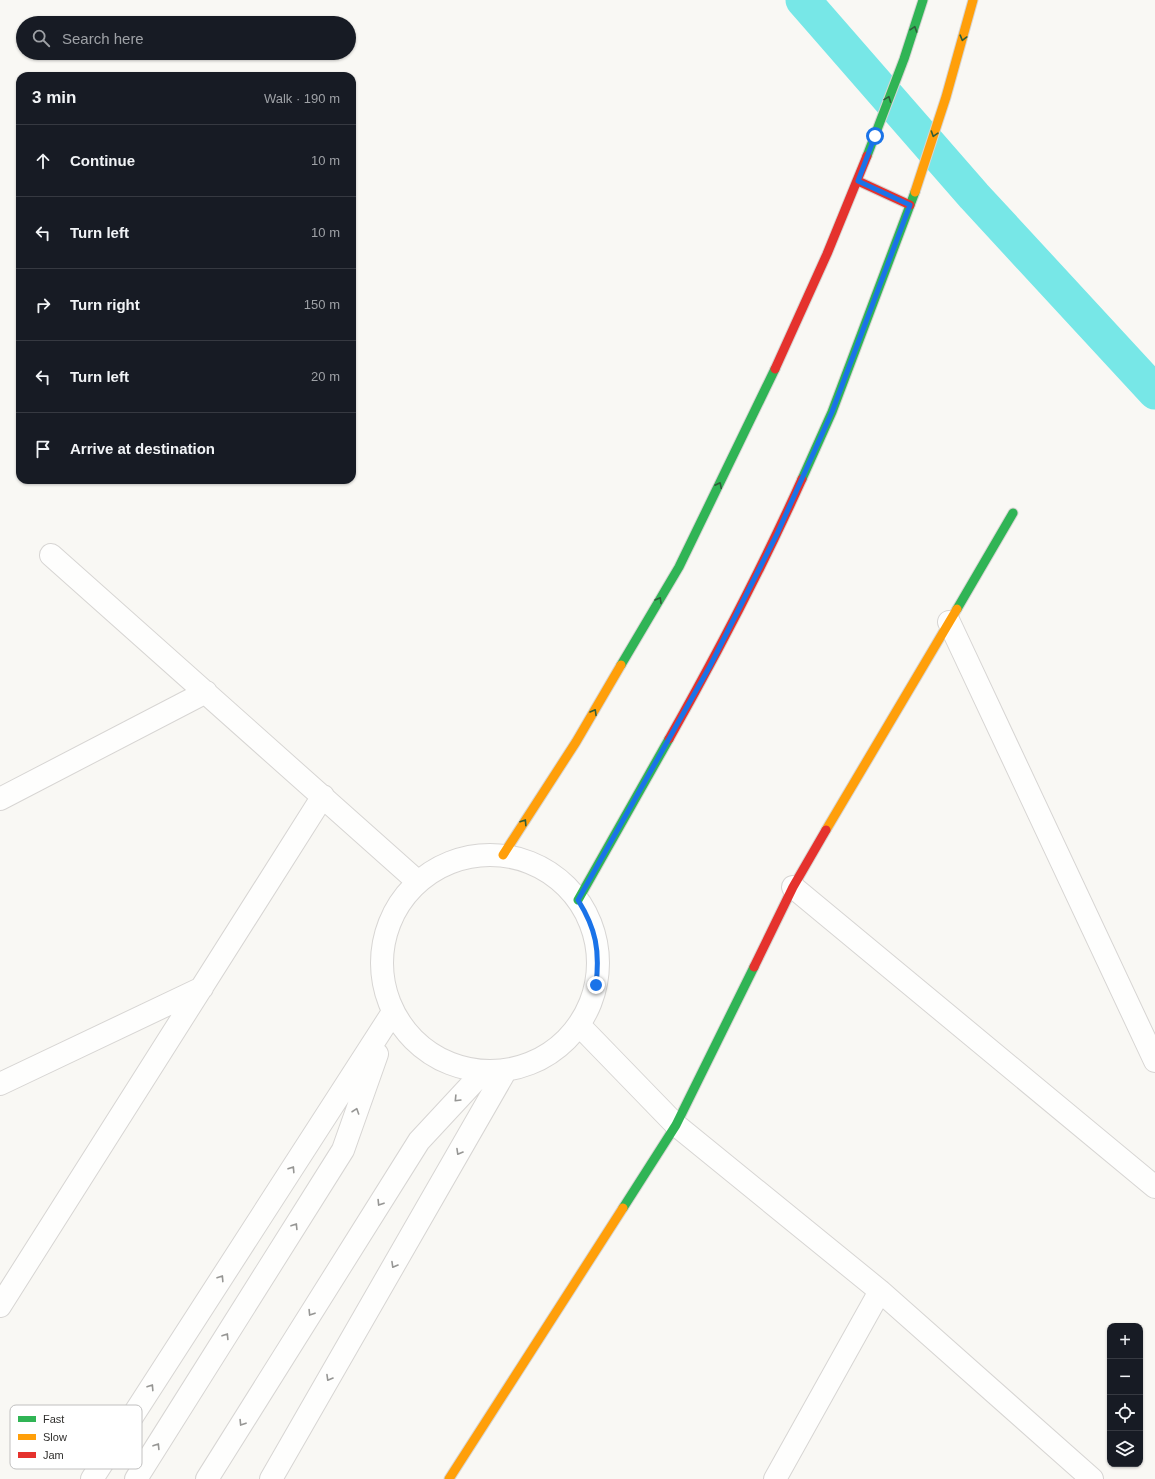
<!DOCTYPE html>
<html lang="en">
<head>
<meta charset="utf-8">
<style>
  body { margin:0; font-family:Helvetica,sans-serif; background:#242831; color:#f1f3f6 }
  .controls { position:absolute; right:12px; bottom:12px; display:grid; overflow:hidden; border-radius:8px; box-shadow:0 1px 3px #0004 }
  .controls button { width:36px; height:36px; display:grid; place-items:center; padding:0; border:0; border-bottom:1px solid #363941; background:#171b24; color:#f1f3f6; font:20px sans-serif }
  .stop { position:absolute; width:12px; height:12px; margin:-9px; border:3px solid #1a73e8; border-radius:50%; background:#fff }
  .stop.end { background:#1a73e8; border-color:#fff; box-shadow:0 1px 4px #0008 }
  .list { margin:0; padding:0; list-style:none }
  h2 { display:flex; justify-content:space-between; align-items:center; height:52px; margin:0; padding:0 16px; font-size:17px }
  h2 small { font-size:13px; font-weight:400; color:#9ea1a6 }
  .list li { display:grid; grid-template-columns:26px 1fr auto; gap:12px; align-items:center; box-sizing:border-box; height:72px; padding:0 16px; border-top:1px solid #363941 }
  .list b { display:block; font-size:15px; white-space:nowrap }
  .list em { font-size:13px; font-style:normal; color:#9ea1a6 }
  .icon { flex:none; width:22px; height:22px; fill:none; stroke:currentColor; stroke-width:2; stroke-linecap:round; stroke-linejoin:round }
  .map { position:relative; flex:none; width:1155px; height:1479px; overflow:hidden }
  .search { position:absolute; background:#171b24; box-shadow:0 1px 3px #0004; left:16px; top:16px; width:340px; height:44px; display:flex; align-items:center; gap:10px; box-sizing:border-box; padding:0 14px; border-radius:22px; color:#9ea1a6; font-size:15px }
  .panel { position:absolute; background:#171b24; box-shadow:0 1px 3px #0004; left:16px; top:72px; width:340px; height:412px; border-radius:12px }
  .map>svg:first-child { display:block }
  .lines { fill:none; stroke-linecap:round; stroke-linejoin:round }
  .canal { stroke:#77e7e7; stroke-width:35 }
  .street-casing { stroke:#d7d5d3; stroke-width:24 }
  .fast-casing { stroke:#d7d5d3; stroke-width:11 }
  .slow-casing { stroke:#d7d5d3; stroke-width:11 }
  .jam-casing { stroke:#d7d5d3; stroke-width:11 }
  .street { stroke:#fefefd; stroke-width:22 }
  .fast { stroke:#30b455; stroke-width:9 }
  .slow { stroke:#ff9f0a; stroke-width:9 }
  .jam { stroke:#e5322d; stroke-width:9 }
  .oneway { stroke:#2f5d3a }
  .oneway2 { stroke:#969694 }
  .route { stroke:#1a73e8; stroke-width:5 }
  .key { fill:#fff; stroke:#c1c0c0; stroke-width:1 }
  .key-label { font-size:11px; fill:#2f2e2c }
</style>
</head>
<body>
<div class="map">
<svg width="1155" height="1479" viewBox="0 0 1155 1479">
  <rect width="100%" height="100%" fill="#f9f8f4"/>
  <g class="lines">
    <path class="canal" d="M803,0L974,196L1155,392"/>
    <defs>
      <path id="street" d="M51,555L417,881
        M949,622L1155,1061
        M0,799L206,692
        M382 963a108 108 0 1 1 216 0a108 108 0 1 1-216 0Z
        M793,887L1155,1187
        M579,1025L676,1125L880,1291L1092,1479
        M0,1084L202,988
        M0,1306L323,796
        M92,1479L393,1012
        M136,1479L343,1150L377,1054
        M207,1479L419,1141L484,1071
        M271,1479L506,1070
        M775,1479L880,1291"/>
      <path id="fast" d="M867,156L904,59L923,0
        M802,479L832,412L915,192
        M957,609L1013,513
        M621,665L679,567L775,369
        M578,900L669,739
        M623,1208L676,1125L754,967"/>
      <path id="slow" d="M915,192L946,97L973,0
        M826,830L957,609
        M503,855L576,742L621,665
        M449,1479L623,1208"/>
      <path id="jam" d="M858,181L910,205
        M775,369L827,254L867,156
        M669,739C717,654 762,568 802,479
        M754,967L793,887L826,830"/>
    </defs>
    <use href="#street" class="street-casing"/>
    <use href="#fast" class="fast-casing"/>
    <use href="#slow" class="slow-casing"/>
    <use href="#jam" class="jam-casing"/>
    <use href="#street" class="street"/>
    <use href="#fast" class="fast"/>
    <use href="#slow" class="slow"/>
    <use href="#jam" class="jam"/>
  </g>
  <defs><path id="oneway-chevron" d="M-2-3.5L2.5 0L-2 3.5" fill="none" stroke-width="1.6" stroke-linecap="round" stroke-linejoin="round"/></defs>
  <g class="oneway">
    <use href="#oneway-chevron" transform="translate(914 29) rotate(-72)"/>
    <use href="#oneway-chevron" transform="translate(963 38) rotate(105)"/>
    <use href="#oneway-chevron" transform="translate(888 99) rotate(-69)"/>
    <use href="#oneway-chevron" transform="translate(934 134) rotate(108)"/>
    <use href="#oneway-chevron" transform="translate(719 485) rotate(-64)"/>
    <use href="#oneway-chevron" transform="translate(659 600) rotate(-60)"/>
    <use href="#oneway-chevron" transform="translate(594 712) rotate(-60)"/>
    <use href="#oneway-chevron" transform="translate(524 822) rotate(-57)"/>
  </g>
  <g class="oneway2">
    <use href="#oneway-chevron" transform="translate(457 1099) rotate(134)"/>
    <use href="#oneway-chevron" transform="translate(356 1111) rotate(-71)"/>
    <use href="#oneway-chevron" transform="translate(459 1152) rotate(120)"/>
    <use href="#oneway-chevron" transform="translate(292 1169) rotate(-57)"/>
    <use href="#oneway-chevron" transform="translate(380 1203) rotate(122)"/>
    <use href="#oneway-chevron" transform="translate(295 1226) rotate(-58)"/>
    <use href="#oneway-chevron" transform="translate(394 1265) rotate(120)"/>
    <use href="#oneway-chevron" transform="translate(221 1278) rotate(-57)"/>
    <use href="#oneway-chevron" transform="translate(311 1313) rotate(122)"/>
    <use href="#oneway-chevron" transform="translate(226 1336) rotate(-58)"/>
    <use href="#oneway-chevron" transform="translate(329 1378) rotate(120)"/>
    <use href="#oneway-chevron" transform="translate(151 1387) rotate(-57)"/>
    <use href="#oneway-chevron" transform="translate(242 1423) rotate(122)"/>
    <use href="#oneway-chevron" transform="translate(157 1446) rotate(-58)"/>
  </g>
  <g class="lines">
    <path class="route" d="M596,985C600,950 596,929 578,900L710,666L777,534L832,412L910,205L858,181L875,136"/>
  </g>
  <rect x="10" y="1405" width="132" height="64" rx="6" class="key"/>
  <rect x="18" y="1416" width="18" height="6" fill="#30b455"/>
  <rect x="18" y="1434" width="18" height="6" fill="#ff9f0a"/>
  <rect x="18" y="1452" width="18" height="6" fill="#e5322d"/>
  <g class="key-label">
    <text x="43" y="1423">Fast</text>
    <text x="43" y="1441">Slow</text>
    <text x="43" y="1459">Jam</text>
  </g>
</svg>
<div class="controls">
<button>+</button>
<button>−</button>
<button><svg class="icon" aria-label="locate" viewBox="0 0 24 24"><circle cx="12" cy="12" r="6"/><path d="M12 2v4M12 18v4M2 12h4M18 12h4"/></svg></button>
<button><svg class="icon" aria-label="layers" viewBox="0 0 24 24"><path d="M12 4l9 5-9 5-9-5zM3 14l9 5 9-5"/></svg></button>
</div>
<div class="stop" style="left:875px;top:136px"></div>
<div class="stop end" style="left:596px;top:985px"></div>
<div class="search"><svg class="icon" aria-label="search" viewBox="0 0 24 24"><circle cx="10" cy="10" r="6"/><path d="M15 15l6 6"/></svg>Search here</div>
<section class="panel">
<h2>3 min<small>Walk · 190 m</small></h2>
<ul class="list">
<li><svg class="icon" aria-label="ahead" viewBox="0 0 24 24"><path d="M12 20V5M6 11l6-6 6 6"/></svg><div><b>Continue</b></div><em>10 m</em></li>
<li><svg class="icon" aria-label="left" viewBox="0 0 24 24"><path d="M17 20v-9H6M10 6l-5 5 5 5"/></svg><div><b>Turn left</b></div><em>10 m</em></li>
<li><svg class="icon" aria-label="right" viewBox="0 0 24 24"><path d="M7 20v-9h11M14 6l5 5-5 5"/></svg><div><b>Turn right</b></div><em>150 m</em></li>
<li><svg class="icon" aria-label="left" viewBox="0 0 24 24"><path d="M17 20v-9H6M10 6l-5 5 5 5"/></svg><div><b>Turn left</b></div><em>20 m</em></li>
<li><svg class="icon" aria-label="arrive" viewBox="0 0 24 24"><path d="M6 21V4h12l-3 4 3 4H6"/></svg><div><b>Arrive at destination</b></div></li>
</ul>
</section>
</div>
</body>
</html>
